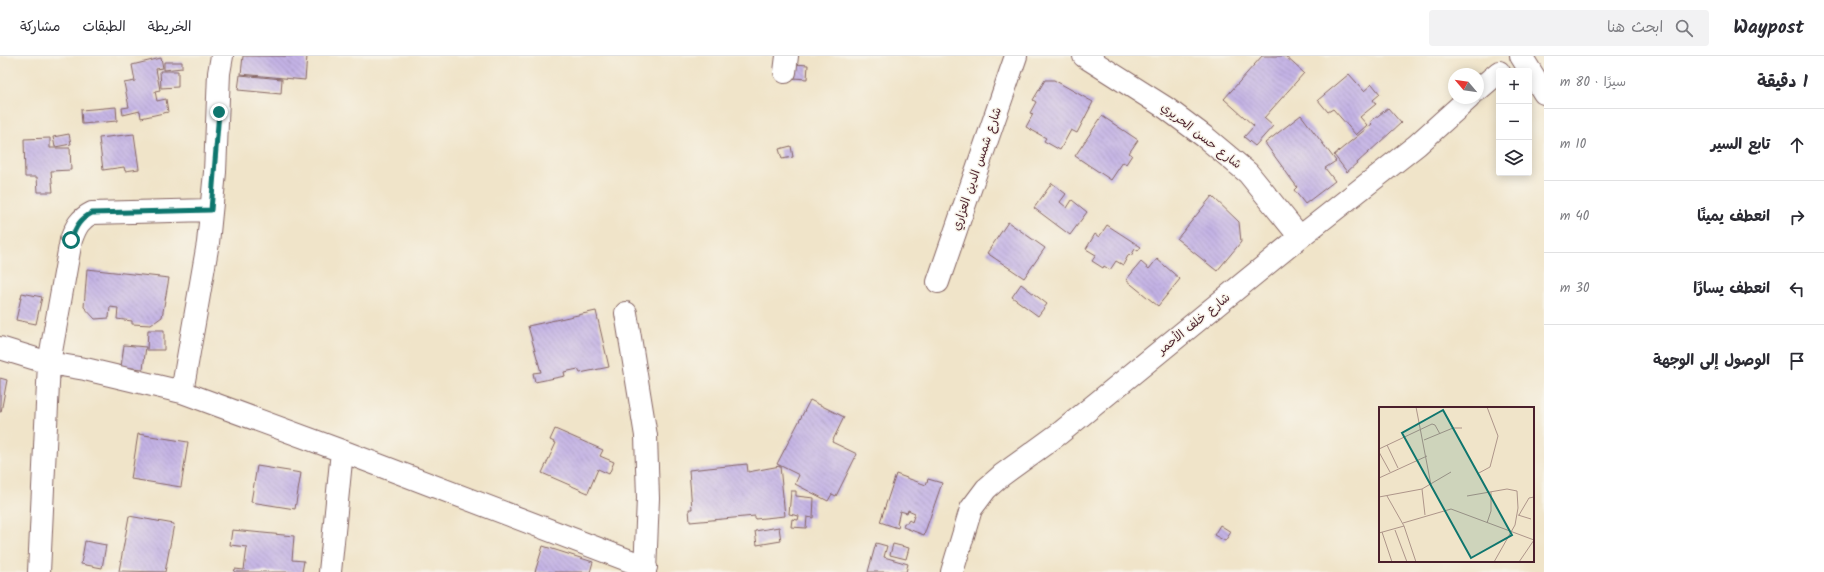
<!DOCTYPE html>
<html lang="ar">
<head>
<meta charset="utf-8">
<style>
  body { margin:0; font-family:Kalam,"Playpen Sans Arabic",sans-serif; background:#f2f2f3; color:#2b2b33; direction:rtl }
  .controls { position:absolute; right:12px; top:12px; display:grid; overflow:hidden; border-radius:4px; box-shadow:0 2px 10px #0003 }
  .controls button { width:36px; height:36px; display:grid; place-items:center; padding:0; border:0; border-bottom:1px solid #e1e1e2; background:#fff; color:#2b2b33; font:20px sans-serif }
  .compass { position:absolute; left:1448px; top:12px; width:36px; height:36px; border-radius:50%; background:#fff; box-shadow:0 2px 10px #0003; rotate:299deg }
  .stop { position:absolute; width:12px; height:12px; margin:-9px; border:3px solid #0f766e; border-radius:50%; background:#fff }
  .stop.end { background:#0f766e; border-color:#fff; box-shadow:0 1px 4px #0008 }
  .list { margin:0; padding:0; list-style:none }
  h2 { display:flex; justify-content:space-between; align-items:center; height:52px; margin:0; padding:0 16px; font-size:17px }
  h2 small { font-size:13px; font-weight:400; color:#7c7c81 }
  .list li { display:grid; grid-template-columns:26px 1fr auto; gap:12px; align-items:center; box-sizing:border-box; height:72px; padding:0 16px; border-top:1px solid #e1e1e2 }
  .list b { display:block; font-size:15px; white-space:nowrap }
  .list em { font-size:13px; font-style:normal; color:#7c7c81 }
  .icon { flex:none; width:22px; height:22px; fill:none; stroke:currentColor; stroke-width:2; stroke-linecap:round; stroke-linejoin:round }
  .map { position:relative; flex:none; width:1544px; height:516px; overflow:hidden; direction:ltr }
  header { display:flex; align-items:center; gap:24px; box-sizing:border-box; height:56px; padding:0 20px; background:#fff; border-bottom:1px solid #e1e1e2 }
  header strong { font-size:19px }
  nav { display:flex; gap:22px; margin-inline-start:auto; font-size:14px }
  .search { width:280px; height:36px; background:#f2f2f3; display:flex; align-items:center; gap:10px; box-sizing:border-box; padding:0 14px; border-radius:4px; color:#7c7c81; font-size:15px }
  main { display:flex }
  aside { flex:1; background:#fff }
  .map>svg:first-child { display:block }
  .building { fill:url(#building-back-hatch) }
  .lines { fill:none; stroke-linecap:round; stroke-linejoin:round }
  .street-casing { stroke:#846462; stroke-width:24 }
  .street { stroke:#fff; stroke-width:22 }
  .route { stroke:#0f766e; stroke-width:5 }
  .labels { text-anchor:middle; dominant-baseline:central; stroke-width:3; stroke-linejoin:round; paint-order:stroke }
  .street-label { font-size:12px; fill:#4a1f2b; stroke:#f7f3e8 }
  .inset-road { fill:none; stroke:#ae958a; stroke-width:1 }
  .view { fill:#0f766e; fill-opacity:0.15; stroke:#0f766e; stroke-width:2 }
  .inset-edge { fill:none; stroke:#4a1f2b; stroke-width:2 }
</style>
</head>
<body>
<header>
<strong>Waypost</strong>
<div class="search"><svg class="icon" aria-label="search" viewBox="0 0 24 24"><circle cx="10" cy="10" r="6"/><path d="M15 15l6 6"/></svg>ابحث هنا</div>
<nav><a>الخريطة</a><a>الطبقات</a><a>مشاركة</a></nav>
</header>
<main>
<aside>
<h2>1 دقيقة<small>سيرًا · 80 m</small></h2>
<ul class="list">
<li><svg class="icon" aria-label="ahead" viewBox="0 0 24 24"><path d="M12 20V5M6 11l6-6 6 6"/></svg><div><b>تابع السير</b></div><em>10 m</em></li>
<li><svg class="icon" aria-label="right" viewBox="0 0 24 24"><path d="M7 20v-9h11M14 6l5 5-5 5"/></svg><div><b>انعطف يمينًا</b></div><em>40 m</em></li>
<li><svg class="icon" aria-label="left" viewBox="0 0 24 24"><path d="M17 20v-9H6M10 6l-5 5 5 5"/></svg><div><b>انعطف يسارًا</b></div><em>30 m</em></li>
<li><svg class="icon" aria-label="arrive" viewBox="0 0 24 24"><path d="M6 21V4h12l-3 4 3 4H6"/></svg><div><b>الوصول إلى الوجهة</b></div></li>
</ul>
</aside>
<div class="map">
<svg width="1544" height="516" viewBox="0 0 1544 516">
  <defs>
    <pattern id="building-back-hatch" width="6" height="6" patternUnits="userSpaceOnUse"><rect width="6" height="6" fill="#c3b2e5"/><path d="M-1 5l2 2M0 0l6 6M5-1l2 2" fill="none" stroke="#a090ba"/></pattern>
  </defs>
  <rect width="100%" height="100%" fill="#f7f3e8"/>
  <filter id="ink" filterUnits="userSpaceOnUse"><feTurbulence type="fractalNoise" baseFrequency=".025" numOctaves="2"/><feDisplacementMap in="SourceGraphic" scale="8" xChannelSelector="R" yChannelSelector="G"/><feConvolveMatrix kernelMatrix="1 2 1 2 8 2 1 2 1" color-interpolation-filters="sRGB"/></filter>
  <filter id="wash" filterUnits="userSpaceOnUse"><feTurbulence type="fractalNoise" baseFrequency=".012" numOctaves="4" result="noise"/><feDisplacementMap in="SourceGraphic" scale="16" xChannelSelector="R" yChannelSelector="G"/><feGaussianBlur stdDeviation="0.9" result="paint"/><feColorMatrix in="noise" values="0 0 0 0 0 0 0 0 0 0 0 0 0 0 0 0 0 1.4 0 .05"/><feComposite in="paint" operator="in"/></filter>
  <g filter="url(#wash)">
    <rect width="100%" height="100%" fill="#f0e4c9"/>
    <g id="blocks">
      <path class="building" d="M243,0H307L305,24L241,18Z
        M1262,0H1285L1304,17L1264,62L1273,70L1255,90L1244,81L1254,70L1224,43Z
        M161,2L163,12L156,13L160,34L155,35L157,45L166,43L168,56L141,62L140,55L123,59L122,52L129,51L124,27L135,25L132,9Z
        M164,6H182V12L164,14Z
        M794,8L808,9L807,23L793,22Z
        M160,15H178V31L161,32Z
        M1349,18L1364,35L1372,28L1380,38L1373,44L1376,48L1360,61L1367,69L1356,79L1333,53L1328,56L1318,44Z
        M240,19L282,23L281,38L238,34Z
        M1045,24H1054L1093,46L1077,77L1071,74L1060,94L1044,85L1046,82L1026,71L1033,58L1030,57L1036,46L1033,44Z
        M116,51L117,65L82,68L81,54Z
        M1388,52L1401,67L1347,116L1334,99L1372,68L1370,66Z
        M1301,59L1336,105L1325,112L1335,125L1305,148L1294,134L1297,131L1265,87Z
        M1102,60L1138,84L1129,97L1132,99L1126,108L1123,106L1111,124L1075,100Z
        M69,78L71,88L55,91L53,81Z
        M134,78L139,113L125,115L124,111L103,114L99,82Z
        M50,82V92H70L71,114L51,115L53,136H38L37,121H25L24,83Z
        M791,90L793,101L782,103L779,93Z
        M1052,127L1066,138L1060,146L1067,152L1072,144L1087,156L1070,179L1034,152Z
        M1212,140L1239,166L1241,186L1217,215L1177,183Z
        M1008,166L1045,192L1024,222L987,197Z
        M1107,169L1141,191L1138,195L1135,193L1131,200L1129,198L1123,209L1116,205L1110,214L1104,210L1103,212L1092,205L1096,199L1086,193L1095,178L1099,181Z
        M1157,203L1180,223L1158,250L1126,224L1141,206L1149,213Z
        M87,213L169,222L162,261L151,269L132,268V265L117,263L118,252L110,251L109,262L95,263L84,251Z
        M1021,228L1047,248L1038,260L1012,241Z
        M22,237L42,241L36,268L16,264Z
        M596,255L609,311L580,317L578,313L564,316L565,320L535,326L533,317L541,316L528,270Z
        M148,274H164V294H147Z
        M124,289L146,291L143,313L121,311Z
        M0,322L7,324L1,356H0Z
        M810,344L844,361L832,386L857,398L836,440L832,438L828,445L795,428L799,419L777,408Z
        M555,373L603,394L600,400L614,406L609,418L598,413L588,437L542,417L556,387L550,384Z
        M138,378L188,386L181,431L131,423Z
        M747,408L748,416L780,410L785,460L755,463V460L690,466L689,453H692L689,414Z
        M257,410L301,417L295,453L251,446Z
        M896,418L926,429L928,423L942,427L924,479L903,471L904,467H907L909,464L912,466L915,457L908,454L907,457L900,455L897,468L899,469L898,472L880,466Z
        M791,435H796V440L814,442L813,462L807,461L806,472L791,471L792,463L798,464L799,460L789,458Z
        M129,460L174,468L165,516L119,515Z
        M1220,469L1231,476L1225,485L1214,479Z
        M779,471L781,485L757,489L755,475Z
        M232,474L294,480L292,504L304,505L302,516H234L235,513L244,514L247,491L230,489Z
        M85,485L106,489L102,512L81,508Z
        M876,487L887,490L884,501L908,508L906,516H868Z
        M893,488L909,492L906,503L890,499Z
        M543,490L593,506L590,516H535Z"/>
    </g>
  </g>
  <g filter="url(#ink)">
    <use href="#blocks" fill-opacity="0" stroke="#846462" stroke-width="1"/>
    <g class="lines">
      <defs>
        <path id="street" d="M1084,0L1166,52L1205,81L1248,117L1300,181
          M1521,0L1544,37
          M785,16L787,0
          M1478,34L1499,16
          M938,226L1016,0
          M626,257L646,380L648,442L645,516
          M0,292L49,307L85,313L182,336L342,395L646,511
          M182,336L208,187L215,116L219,17L222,0
          M39,516L49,307L71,184C76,170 80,163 92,157L211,154
          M330,516L342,395
          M952,516L971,453L986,433L1002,419L1060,377L1300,181L1417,89L1469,42"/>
      </defs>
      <use href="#street" class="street-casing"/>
      <use href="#street" class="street"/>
    </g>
  </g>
  <g class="lines" filter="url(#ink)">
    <path class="route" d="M71,184C76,170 80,163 92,157L211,154L219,56"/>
  </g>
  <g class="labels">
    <g class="street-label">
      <text transform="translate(1201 80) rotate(38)">شارع حسن الحريري</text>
      <text transform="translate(977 113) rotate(-71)">شارع شمس الدين العزاري</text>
      <text transform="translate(1194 268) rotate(-39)">شارع خلف الأحمر</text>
    </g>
  </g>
  <g transform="translate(1379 351)">
    <rect width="155" height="155" fill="#f0e4c9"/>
    <path class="inset-road" d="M37,0L52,78M45,33L74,21H83M8,38L19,61M0,42L53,17L56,18L61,27M0,45L11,65M98,67L111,60L119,29L108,0M0,71L48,49M43,82L46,108M8,89L25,119L37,155M88,89L128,82L138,84L139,101L136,118L115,155M0,90L43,82L72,65M139,108L152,112M140,108L150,91L155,90M24,116L72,102L155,133M108,116L112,104V85M16,123L28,155M3,125L13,155M0,126L25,119M140,155L155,133"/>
    <path class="view" d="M64,3L133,128L92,151L23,26Z"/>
    <rect width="155" height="155" class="inset-edge"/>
  </g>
</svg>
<div class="controls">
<button>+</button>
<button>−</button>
<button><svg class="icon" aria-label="layers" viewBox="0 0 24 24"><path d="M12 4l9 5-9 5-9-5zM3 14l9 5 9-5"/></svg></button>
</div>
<svg class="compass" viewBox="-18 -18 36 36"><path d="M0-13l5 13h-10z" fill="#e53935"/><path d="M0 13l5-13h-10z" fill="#7c7c81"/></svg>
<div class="stop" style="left:71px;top:184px"></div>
<div class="stop end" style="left:219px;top:56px"></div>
</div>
</main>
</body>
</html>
